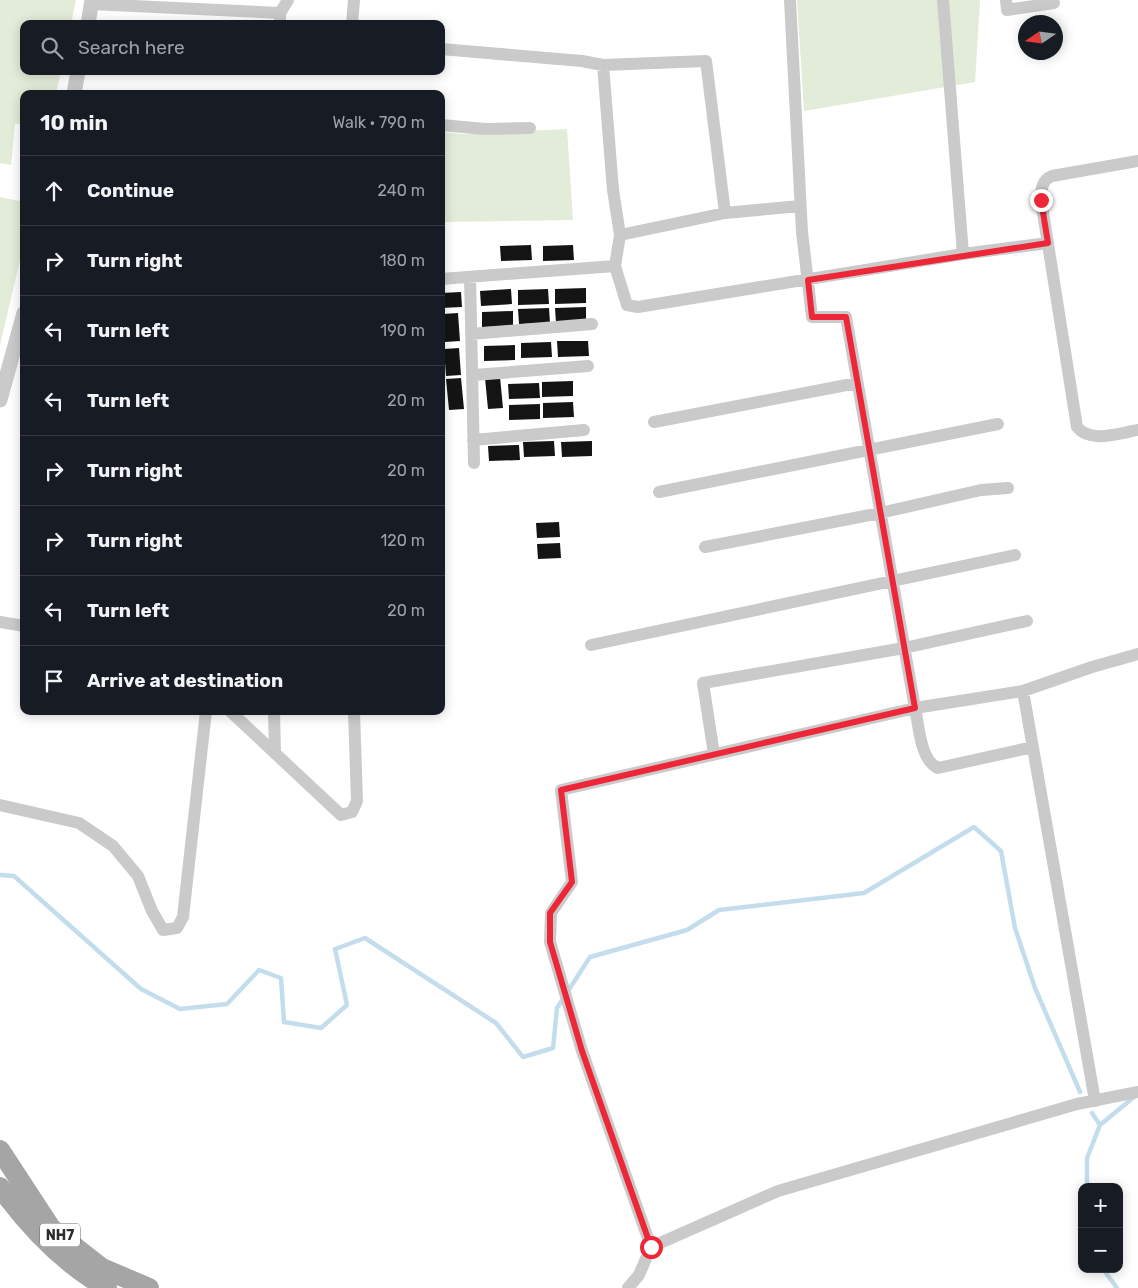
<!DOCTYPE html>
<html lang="en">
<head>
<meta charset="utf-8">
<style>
  body { margin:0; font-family:Rubik,sans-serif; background:#242831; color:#f1f3f6 }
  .controls { position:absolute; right:15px; bottom:15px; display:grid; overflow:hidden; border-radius:10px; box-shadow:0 2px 12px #0003 }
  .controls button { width:45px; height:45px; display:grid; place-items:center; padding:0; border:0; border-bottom:1px solid #363941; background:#171b24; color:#f1f3f6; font:25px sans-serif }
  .compass { position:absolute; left:1018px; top:15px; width:45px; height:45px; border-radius:50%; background:#171b24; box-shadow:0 2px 12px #0003; rotate:257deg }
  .stop { position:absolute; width:15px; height:15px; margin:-11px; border:4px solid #ed2638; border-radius:50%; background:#fff }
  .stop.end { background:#ed2638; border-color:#fff; box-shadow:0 1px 5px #0008 }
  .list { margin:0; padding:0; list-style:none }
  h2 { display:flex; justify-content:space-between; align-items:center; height:65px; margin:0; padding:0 20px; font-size:21px }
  h2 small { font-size:16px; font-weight:400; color:#9ea1a6 }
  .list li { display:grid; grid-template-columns:32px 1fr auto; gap:15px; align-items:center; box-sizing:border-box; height:70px; padding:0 20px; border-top:1px solid #363941 }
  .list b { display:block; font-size:19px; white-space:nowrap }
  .list em { font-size:16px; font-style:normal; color:#9ea1a6 }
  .icon { flex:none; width:28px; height:28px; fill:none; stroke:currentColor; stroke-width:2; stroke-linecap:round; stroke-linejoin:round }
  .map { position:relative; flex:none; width:1138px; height:1288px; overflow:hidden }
  .search { position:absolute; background:#171b24; box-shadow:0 2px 12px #0003; left:20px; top:20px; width:425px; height:55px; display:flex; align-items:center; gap:12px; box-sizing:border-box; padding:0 18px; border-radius:10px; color:#9ea1a6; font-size:19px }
  .panel { position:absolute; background:#171b24; box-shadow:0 2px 12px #0003; left:20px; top:90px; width:425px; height:625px; border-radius:10px }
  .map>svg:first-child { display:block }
  .green { fill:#e3ebd9 }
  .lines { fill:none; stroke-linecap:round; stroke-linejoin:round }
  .stream { stroke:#c4ddec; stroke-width:4.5 }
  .building { fill:#141414 }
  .minor { stroke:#cacaca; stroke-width:12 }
  .tertiary { stroke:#cacaca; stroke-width:15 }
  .primary { stroke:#a5a5a5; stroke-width:20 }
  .route { stroke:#ed2638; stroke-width:6 }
  .labels { text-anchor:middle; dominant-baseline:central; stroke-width:5; stroke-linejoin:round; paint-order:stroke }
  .shield { fill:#fff; stroke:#6c6c6c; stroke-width:1 }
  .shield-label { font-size:14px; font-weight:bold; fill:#2d2d2d }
</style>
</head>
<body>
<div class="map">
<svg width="1138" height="1288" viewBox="0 0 1138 1288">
  <rect width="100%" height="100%" fill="#fff"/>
  <path class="green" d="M0,0H76L71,24H24V71H61L56,94H24V124H15L11,165L0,163Z
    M797,0H980L975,82L804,111Z
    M567,129L573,220L441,222V132L463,134Z
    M0,197L24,202V243L0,345Z"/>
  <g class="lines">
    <path class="stream" d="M0,875L14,876L141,989L180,1009L227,1004L259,970L281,978L284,1022L321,1028L347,1005L335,949L365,938L496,1023L523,1057L553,1048L557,1008L590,957L687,930L719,910L864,893L974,827L1001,851L1015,928L1035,988L1080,1092
      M1100,1125L1134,1097
      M1087,1187V1158L1100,1125L1092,1113
      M1103,1269L1117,1288"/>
  </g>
  <path class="building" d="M531,245L532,260L501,261L500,246Z
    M573,245L574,260L543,261V246Z
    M586,288V303L555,304V289Z
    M511,289L512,304L481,306L480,291Z
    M548,289L549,304L518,305V290Z
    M461,292L462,307L441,308V293Z
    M586,307V323H556L555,308Z
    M549,308L550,323L519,324L518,309Z
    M513,311V326L482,327V312Z
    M458,313L460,341L445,342L443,314Z
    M557,341H588L589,356L558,357Z
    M551,342L552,357L521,358V343Z
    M515,345V360L484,361V346Z
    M459,348L461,375L446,376L444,349Z
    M500,377L503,408L488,409L485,378Z
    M461,378L464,409L449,410L446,379Z
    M573,381V396L542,397V382Z
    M539,383L540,398L509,399L508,384Z
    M573,402L574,417L543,418V403Z
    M540,404V419L509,420V405Z
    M554,441L555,456L524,457L523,442Z
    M592,441V456L562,457L561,442Z
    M519,445L520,460L489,461L488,446Z
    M559,522L560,537L537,538L536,523Z
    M560,543L561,558L538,559L537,544Z"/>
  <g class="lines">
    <path class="minor" d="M790,0L802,232L812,317H846L915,708C919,726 920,760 938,768L1033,747
      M943,0L963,254
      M1006,0L1007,10L1054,3
      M91,4L280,13V24
      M280,13L288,0
      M352,24L354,0
      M441,49L582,61L603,65L706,61L725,213
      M603,65L613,190L620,235L615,266L627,305L638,307L963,254L1048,243
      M441,125L485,129L530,128
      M1138,161L1052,176C1042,180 1041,189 1041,200L1077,427C1091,444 1119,433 1138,430
      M620,235L725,213L800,206
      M470,277L474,463
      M441,279L615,266
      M471,334L592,324
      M474,375L588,366
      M654,422L857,383
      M473,440L584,430
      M659,492L998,424
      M705,547L880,513L981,490L1008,488
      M0,622L24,626
      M591,645L1015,555
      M1023,691L1092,667L1138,654
      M230,711L341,815L352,812L357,801L354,711
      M274,711L275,753
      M714,754L703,683L904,648L1027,621
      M0,805L79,823L113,846L138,876L152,911L163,930L177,928L183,917L206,711
      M651,1247L582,1051L550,942L551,913L572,882L561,790L915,708L1023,691L1095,1101
      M628,1288L639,1275L651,1247L778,1191L1077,1104L1138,1092"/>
    <path class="tertiary" d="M88,24L92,0
      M74,94L78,71
      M0,400L24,313"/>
    <path class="primary" d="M0,1150L51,1228L102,1268L149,1288
      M0,1187C28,1226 64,1264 107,1288"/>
  </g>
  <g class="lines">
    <path class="route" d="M651,1247L582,1051L550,942V913L572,882L561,790L915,708L846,317H812L808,280L1048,243L1041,200"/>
  </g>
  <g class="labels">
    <rect class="shield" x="40" y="1223.5" width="40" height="23" rx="4"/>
    <g class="shield-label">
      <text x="60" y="1235">NH7</text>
    </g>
  </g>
</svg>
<div class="controls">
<button>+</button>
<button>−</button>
</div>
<svg class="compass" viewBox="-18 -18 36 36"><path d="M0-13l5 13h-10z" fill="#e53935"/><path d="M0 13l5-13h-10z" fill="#9ea1a6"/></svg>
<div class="stop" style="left:651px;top:1247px"></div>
<div class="stop end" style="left:1041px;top:200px"></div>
<div class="search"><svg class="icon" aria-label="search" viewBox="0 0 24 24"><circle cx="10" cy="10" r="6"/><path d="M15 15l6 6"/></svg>Search here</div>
<section class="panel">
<h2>10 min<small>Walk · 790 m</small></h2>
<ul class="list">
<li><svg class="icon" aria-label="ahead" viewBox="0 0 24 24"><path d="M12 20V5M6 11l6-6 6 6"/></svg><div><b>Continue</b></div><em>240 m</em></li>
<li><svg class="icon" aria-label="right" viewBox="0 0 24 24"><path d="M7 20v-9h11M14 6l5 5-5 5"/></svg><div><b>Turn right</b></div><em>180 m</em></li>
<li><svg class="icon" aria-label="left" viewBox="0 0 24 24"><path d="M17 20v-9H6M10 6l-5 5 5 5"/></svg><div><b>Turn left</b></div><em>190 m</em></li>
<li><svg class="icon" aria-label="left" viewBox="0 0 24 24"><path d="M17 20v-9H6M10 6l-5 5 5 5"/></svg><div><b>Turn left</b></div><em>20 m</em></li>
<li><svg class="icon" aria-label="right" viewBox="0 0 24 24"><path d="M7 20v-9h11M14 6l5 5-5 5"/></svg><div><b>Turn right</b></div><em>20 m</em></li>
<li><svg class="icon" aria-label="right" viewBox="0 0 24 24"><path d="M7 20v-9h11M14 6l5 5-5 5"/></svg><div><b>Turn right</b></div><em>120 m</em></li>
<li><svg class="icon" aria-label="left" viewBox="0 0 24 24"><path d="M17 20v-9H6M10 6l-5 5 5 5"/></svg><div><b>Turn left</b></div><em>20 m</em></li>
<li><svg class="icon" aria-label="arrive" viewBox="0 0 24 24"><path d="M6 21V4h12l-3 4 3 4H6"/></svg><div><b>Arrive at destination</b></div></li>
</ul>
</section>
</div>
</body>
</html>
